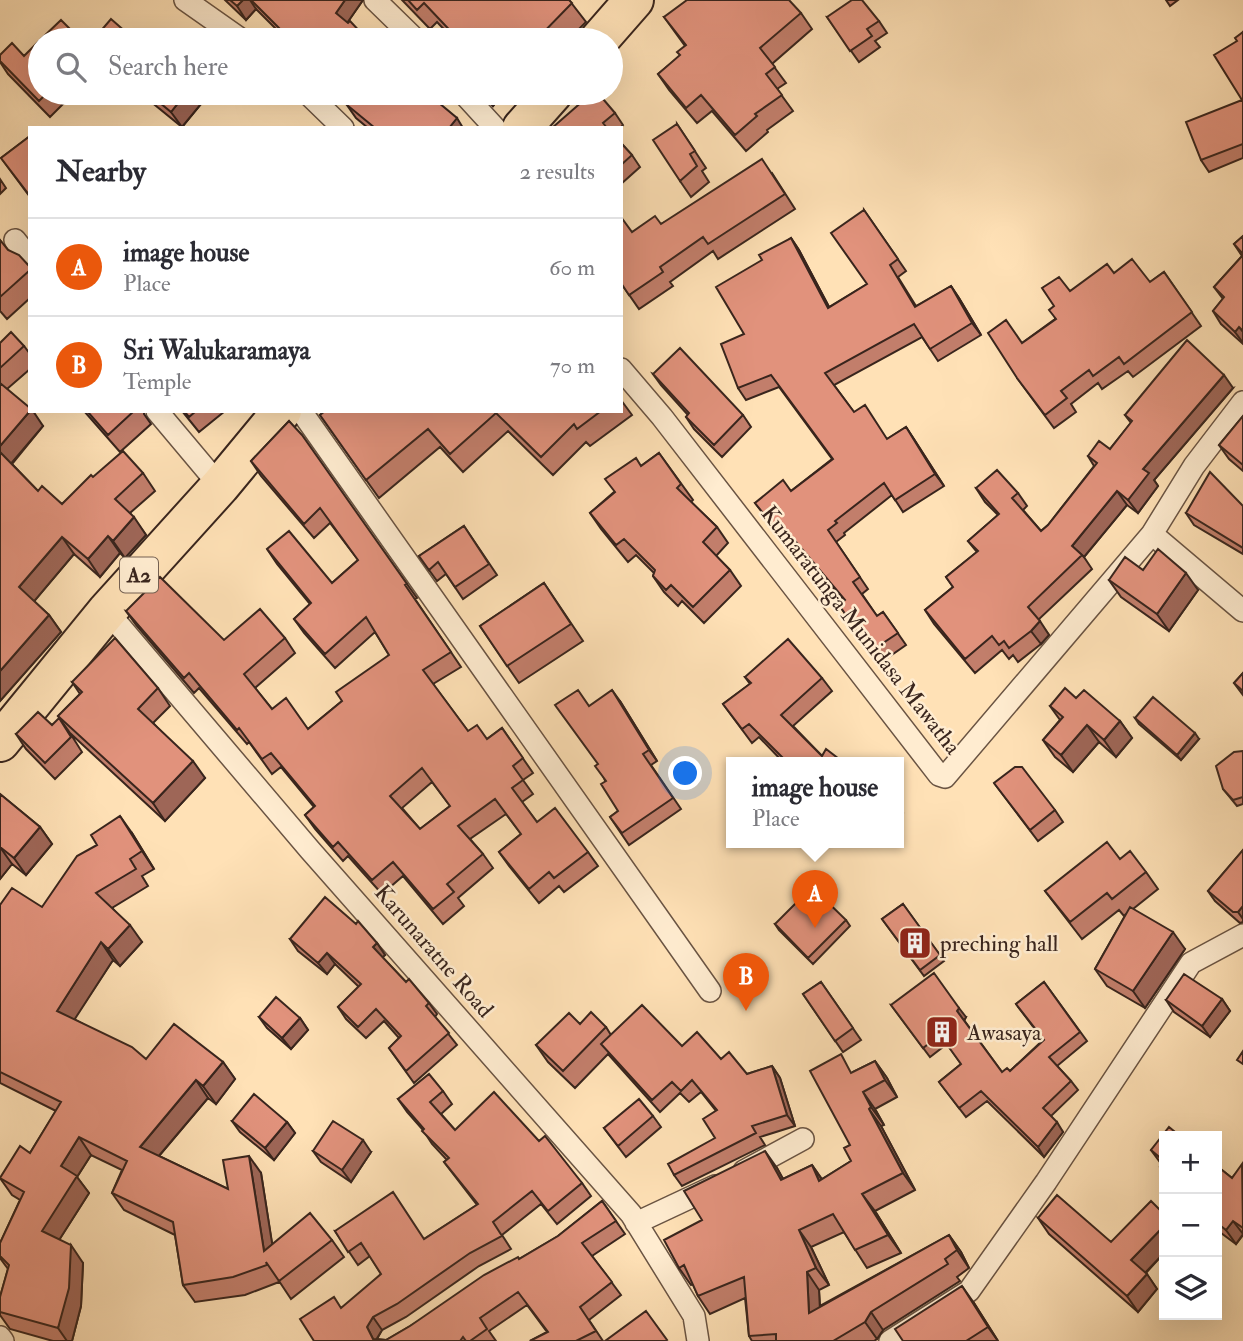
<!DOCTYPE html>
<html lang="en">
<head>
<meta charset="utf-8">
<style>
  body { margin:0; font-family:"IM FELL Double Pica",serif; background:#f2f2f3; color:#2b2b33 }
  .controls { position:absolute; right:21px; bottom:21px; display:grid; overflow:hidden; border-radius:0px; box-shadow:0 7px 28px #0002 }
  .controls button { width:63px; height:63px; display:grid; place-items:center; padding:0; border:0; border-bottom:2px solid #e1e1e2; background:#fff; color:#2b2b33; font:35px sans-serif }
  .you { position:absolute; left:686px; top:774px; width:24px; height:24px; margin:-18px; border:5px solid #fff; border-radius:50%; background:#1a73e8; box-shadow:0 0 0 10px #1a73e833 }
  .badge { display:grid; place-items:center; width:46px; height:46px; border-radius:50%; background:#ea580c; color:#fff; font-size:23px; font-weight:700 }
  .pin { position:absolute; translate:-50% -58px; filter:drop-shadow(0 2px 4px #0008) }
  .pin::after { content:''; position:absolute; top:37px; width:24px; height:21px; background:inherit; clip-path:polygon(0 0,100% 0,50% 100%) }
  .popup { position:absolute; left:726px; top:757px; width:178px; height:91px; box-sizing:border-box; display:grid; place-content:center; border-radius:0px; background:#fff; filter:drop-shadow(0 2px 5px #0005); font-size:23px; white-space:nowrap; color:#7c7c81 }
  .popup b { font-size:26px; color:#2b2b33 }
  .popup::after { content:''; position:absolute; left:50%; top:100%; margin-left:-14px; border:14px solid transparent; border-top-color:#fff }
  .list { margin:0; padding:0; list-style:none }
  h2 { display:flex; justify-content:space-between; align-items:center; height:91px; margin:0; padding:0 28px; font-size:30px }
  h2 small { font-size:23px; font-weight:400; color:#7c7c81 }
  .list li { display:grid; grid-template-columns:46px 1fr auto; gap:21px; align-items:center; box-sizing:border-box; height:98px; padding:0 28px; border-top:2px solid #e1e1e2 }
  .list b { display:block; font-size:26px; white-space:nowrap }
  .list p { margin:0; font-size:23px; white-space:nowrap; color:#7c7c81 }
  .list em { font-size:23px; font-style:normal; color:#7c7c81 }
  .icon { flex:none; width:38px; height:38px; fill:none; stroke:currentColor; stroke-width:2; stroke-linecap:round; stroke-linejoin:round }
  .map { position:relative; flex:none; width:1243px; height:1341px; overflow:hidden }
  .search { position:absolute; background:#fff; box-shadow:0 7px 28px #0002; left:28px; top:28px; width:595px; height:77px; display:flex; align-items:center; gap:18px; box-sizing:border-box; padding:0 24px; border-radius:38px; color:#7c7c81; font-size:26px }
  .panel { position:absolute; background:#fff; box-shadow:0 7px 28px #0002; left:28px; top:126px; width:595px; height:287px; border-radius:0px }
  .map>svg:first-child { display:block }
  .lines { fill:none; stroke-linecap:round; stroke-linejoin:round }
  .street-casing { stroke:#6a5443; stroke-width:24 }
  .highway-casing { stroke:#39251d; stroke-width:42 }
  .street { stroke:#ffecd0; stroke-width:21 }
  .highway { stroke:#ffe1b6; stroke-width:38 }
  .wall { fill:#c27e6b; stroke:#39251d; stroke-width:2; fill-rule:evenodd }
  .shaded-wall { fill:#9e6657; stroke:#39251d; stroke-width:2 }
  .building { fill:#e1927c; stroke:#39251d; stroke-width:2; fill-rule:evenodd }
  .labels { text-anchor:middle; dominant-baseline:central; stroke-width:5; stroke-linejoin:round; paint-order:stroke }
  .shield { fill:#ffecd0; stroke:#746153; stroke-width:2 }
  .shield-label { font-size:21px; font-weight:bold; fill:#39251d }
  .street-label { font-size:23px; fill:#39251d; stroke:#ffecd0 }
  .poi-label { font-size:23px; fill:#39251d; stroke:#ffecd0; text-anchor:start }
</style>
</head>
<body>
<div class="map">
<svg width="1243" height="1341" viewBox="0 0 1243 1341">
  <rect width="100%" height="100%" fill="#ffe1b6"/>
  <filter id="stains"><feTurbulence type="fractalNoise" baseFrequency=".00286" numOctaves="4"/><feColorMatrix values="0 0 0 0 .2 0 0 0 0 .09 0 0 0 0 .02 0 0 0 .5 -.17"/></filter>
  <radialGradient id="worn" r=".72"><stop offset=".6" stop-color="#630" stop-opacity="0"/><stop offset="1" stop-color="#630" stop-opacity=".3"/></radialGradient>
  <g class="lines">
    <defs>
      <path id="street" d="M185,0L242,40
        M375,0L416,40
        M307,93L343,128
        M463,93L495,128
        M15,240L30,259
        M621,369L662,417L939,775L945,777L1152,534L1194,466L1243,402
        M157,411L220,486
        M301,411L710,991
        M1152,534L1243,611
        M107,611L310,850L631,1214L694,1316L698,1341
        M744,1171L803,1139
        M636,1223L715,1186
        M0,1337L3,1341
        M890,1341L969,1291L1046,1182L1191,963L1243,935"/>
      <path id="highway" d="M599,40L634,0
        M522,128L553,93
        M0,742L107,611L220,486L282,411"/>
    </defs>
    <use href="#street" class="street-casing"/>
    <use href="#highway" class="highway-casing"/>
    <use href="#street" class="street"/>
    <use href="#highway" class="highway"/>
  </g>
  <path class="wall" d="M225,0H363L347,23L364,36L367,40H287L256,9L246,20Z
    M402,0H569L586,22L568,40H454L437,22L430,29Z
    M1166,0H1178L1170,6Z
    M801,13L812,29L772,64L786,83L777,89L793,111L767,130L768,132L746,151L712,111L697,123L669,90L658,74L680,56L685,46L664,17Z
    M827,17L879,21L887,33L875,41L880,47L859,62Z
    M1243,32V158L1209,172L1201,160L1242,100L1237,41Z
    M0,55L24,56L40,93H74L50,117L8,74L0,62Z
    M135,93H210L182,127L145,97L143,100Z
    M341,93H427L463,128H368L356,118L347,105L350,102Z
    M480,93H504L493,106Z
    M615,113L623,125L620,128H552Z
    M677,124L706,168L702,171L709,182L691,197L680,181Z
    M30,136V197L1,158Z
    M621,143L632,155L640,167L621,184Z
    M772,173L795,209L718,259L713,251L670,282L673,286L639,309L621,283L632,232L661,224Z
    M0,179L6,188L0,194Z
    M864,210L906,271L898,277L916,306L951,286L959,298L981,335L938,361L922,337L834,385L854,412L887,439L906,427L944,486L903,512L892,495L844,533L845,535L836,542L868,589L862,594L877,616L883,612L906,645L880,663L839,605L844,601L805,554L799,559L755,503L791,491L832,459L779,387L746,400L738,388L744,334L762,260L791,238L799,250L829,307L867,284Z
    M1243,236V344L1221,324L1213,311L1223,299L1214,287L1242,256L1234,244Z
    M0,240L8,250L30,267V298L7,319L0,311Z
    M1164,272L1201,326L1133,377L1128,371L1102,389L1098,383L1071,404L1076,412L1054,428L1017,378L1022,343L1055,319L1054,306L1070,291L1114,273L1150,282Z
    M0,343L24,346L30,354V369L7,389L43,426L12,464L38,491L62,504L93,477L143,473L155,491L130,513L146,535L125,558L120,553L100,577L74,554L34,601L49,615L61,632L0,701Z
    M653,374L743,415L751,427L722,457L694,429L686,417L688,415L661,385Z
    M1233,388L1154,480L1158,486L1138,513L1127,505L1084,557L1092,569L1038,620L1049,635L1041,644L1018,662L1013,655L1009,659L1002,650L975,673L934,624L925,610L953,587L946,577L977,552L968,541L998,515L985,502L976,488L1018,493L1027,506L1023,510L1041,531L1048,525L1094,466L1088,456L1110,449L1131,423L1125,415Z
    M621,400L632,415L590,446L586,442L553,475L508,431L463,472L440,447L379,498L320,415L325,411H621Z
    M84,411H144V414L151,424L120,452Z
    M182,411H225L199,432Z
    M1243,416V471L1229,459L1219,445Z
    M289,421L407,584L417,598L415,599L461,667L433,684L468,731L487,739L502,728L533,773L523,780L533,794L522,802L537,822L588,852L598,866L564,892L559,886L539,903L509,866L499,852L521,834L506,814L470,839L483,854L493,868L458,898L464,906L443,924L403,876L382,894L348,856L343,861L315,829L305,815L314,807L281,767L272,774L249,742L247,744L199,688L194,693L189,687L136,625L126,611L224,640L285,638L295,653L255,688L272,709L308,729L342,701L389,655L375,632L335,668L304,633L294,619L310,604L277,564L267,549L332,583L358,560L330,523L314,538L261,476L251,461ZM432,782L450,806L420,829L402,808Z
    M659,453L693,500L691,502L717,527L728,543L716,556L730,570L741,586L704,623L682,601L678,606L664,592L653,576L654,573L636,555L628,562L601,529L590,513L614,492L641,466Z
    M1243,506V554L1194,525L1186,513Z
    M464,526L497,575L463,599L446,574L437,581L419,556Z
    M1143,570L1198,590L1169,631L1121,597L1109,580Z
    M544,583L583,641L519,683L480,626Z
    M1243,673V695L1234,683Z
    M745,677L822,678L832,691L793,726L822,756L843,762H783L759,737L752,743L723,704L750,684Z
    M72,682L158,688L170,706L153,723L205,778L165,821L70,733L58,716L80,694Z
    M1076,698L1120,721L1132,738L1116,757L1099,742L1073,772L1055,757L1043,740L1060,720L1050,706Z
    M620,701L657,761L651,765L681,809L629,845L610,817L618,811L598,764L589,706Z
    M1135,718L1199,739L1181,760L1139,724Z
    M52,725L70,733L82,752L55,779L26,749L16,734Z
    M1243,751V804L1237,806L1223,789Z
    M994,783L1055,810L1063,822L1038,841Z
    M0,794L40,827L52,844L26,875L12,864L0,879Z
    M132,833L154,869L142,876L148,886L112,908L142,942L120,966L113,960L74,1019L146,1059L223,1062L235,1079L216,1104L208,1098L159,1156L228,1189L261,1173L272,1244L332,1240L344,1257L291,1299L279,1281V1282L245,1295L195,1302L183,1285L175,1235L124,1210L112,1193L122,1170L91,1155L77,1177L89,1193L59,1240L83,1263L81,1306L72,1341H53L10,1329L0,1315V1297L8,1269L0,1258V1243L20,1200L12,1195L0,1178L30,1153L56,1111L0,1083V905L42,907Z
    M1243,850V922L1240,923L1215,901L1208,891Z
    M1120,859L1146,872L1158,889L1133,909L1185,949L1145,1008L1107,986L1095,969L1126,914L1124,916L1119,910L1082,939L1045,891Z
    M903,904L944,961L924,976L882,919Z
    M846,920L850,926L813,964L779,930L775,924Z
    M290,939L377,943L385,955L382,957L406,982L429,1003L437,1014L435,1017L457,1045L414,1083L389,1048L399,1038L384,1021L366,1038L346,1019L338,1007L359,987L335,964L327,974L298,951Z
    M821,982L861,1040L843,1052L803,994Z
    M1044,982L1087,1041L1057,1066L1071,1081L1078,1090L1051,1116L1063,1132L1044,1157L987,1101L966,1117L939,1082L961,1064L947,1044L930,1057L891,1005L966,1017L964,1020L1002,1072L1010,1071L1043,1040L1016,1004Z
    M1222,999L1230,1011L1210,1037L1174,1012L1166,1000Z
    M259,1017L300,1018L308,1030L291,1049L267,1028Z
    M580,1024L606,1027L611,1035L682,1046L721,1059L747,1074L772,1066L780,1078L795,1126L760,1137L765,1145L682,1186L674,1175L715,1138L716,1111L701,1092L689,1102L680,1093L660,1112L608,1054L575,1088L548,1062L536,1045Z
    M875,1061L887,1078L897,1097L875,1109L884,1125L881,1126L915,1190L875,1211L901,1253L867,1268L844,1232L811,1247L829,1285L819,1290L820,1306L949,1235L961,1252L969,1268L957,1277L960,1281L883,1330L877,1339L874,1341H752L749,1336L745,1298L710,1314L698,1296L693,1284L691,1285L679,1268L702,1220L777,1168L783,1179L812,1165L822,1179L851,1161L850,1145L853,1072Z
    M443,1091L452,1104L441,1114L455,1130L539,1141L582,1183L591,1196L557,1224L541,1204L502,1235L511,1249L479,1266L406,1317L382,1330L377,1339L386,1340L410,1326L519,1259L558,1236L602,1201L625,1234L592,1256L621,1295L589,1320L603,1341H530L547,1332L527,1305L489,1331L496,1341H314L381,1274L370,1256L358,1265L335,1231L424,1239L477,1205L444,1162L447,1160L432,1144L423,1130L407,1112L398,1099Z
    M653,1116L661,1127L626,1157L604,1128Z
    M232,1121L287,1122L295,1133L274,1160L240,1132Z
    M1164,1136V1173L1160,1167L1162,1165L1151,1150Z
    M313,1151L371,1152L351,1182L321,1162Z
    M1243,1165V1235L1236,1244L1217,1230V1166L1232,1178Z
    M1164,1214V1253L1146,1273L1157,1289L1138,1312L1049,1234L1038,1218L1111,1242Z
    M974,1303L998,1341H903Z"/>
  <path class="shaded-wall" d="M243,0H250L256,9L246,20L237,6Z
    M345,0H363L345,26L336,13Z
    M118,93H127L122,99Z
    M138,93H142L145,97L143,100Z
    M186,93H210L182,127L171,112Z
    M484,93H504L493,106Z
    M457,118L463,128H449Z
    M791,238L799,250L836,320L828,308Z
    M951,286L959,298L981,335L972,323Z
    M1239,327L1243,332V343L1235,332Z
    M1224,375L1233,388L1154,480L1158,486L1138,513L1128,500L1143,469Z
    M30,411H33L43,426L9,466L0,453V446Z
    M906,427L914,439L944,486L935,474Z
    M1117,491L1127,505L1084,557L1072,546Z
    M134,517L146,535L125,558L113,541Z
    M108,536L120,553L100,577L88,559Z
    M62,537L74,554L31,605L19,587Z
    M1186,573L1198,590L1169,631L1157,614Z
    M49,615L61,632L0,701V671Z
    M1040,621L1049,635L1041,644L1031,631Z
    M612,690L620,701L657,761L649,750Z
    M1120,721L1132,738L1116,757L1104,740Z
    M1087,725L1099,742L1073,772L1061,755Z
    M1195,733L1199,739L1181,760L1177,755Z
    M193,761L205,778L165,821L153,803Z
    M899,808L903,813L899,818Z
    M120,816L132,833L154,869L142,851Z
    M40,827L52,844L26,875L14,858Z
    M0,847L12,864L0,879Z
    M1243,906V919L1238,912Z
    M130,925L142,942L120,966L108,949Z
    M1173,932L1185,949L1145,1008L1133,991Z
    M101,942L113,960L69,1028L57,1011Z
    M377,943L385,955L381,959L373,947Z
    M327,953L335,964L327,974L318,963Z
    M1222,999L1230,1011L1210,1037L1202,1026Z
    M959,1008L966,1017L964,1021L957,1011Z
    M300,1018L308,1030L291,1049L282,1038Z
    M875,1061L887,1078L897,1097L885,1080Z
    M223,1062L235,1079L216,1104L203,1086Z
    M772,1066L780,1078L795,1126L787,1115Z
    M196,1080L208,1098L152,1164L140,1147Z
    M863,1092L875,1109L884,1125L871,1107Z
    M869,1109L881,1126L915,1190L903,1173Z
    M287,1122L295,1133L274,1160L265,1148Z
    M1057,1122L1063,1132L1044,1157L1038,1147Z
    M79,1137L91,1155L77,1177L89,1193L54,1248L42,1231L61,1166Z
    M363,1140L371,1152L351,1182L342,1170Z
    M765,1151L777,1168L793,1197L781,1180Z
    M249,1156L261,1173L276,1268L264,1251Z
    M812,1165L824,1183L819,1181Z
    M862,1194L875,1211L901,1253L888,1235Z
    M1233,1221L1243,1234L1236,1244L1226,1230Z
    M1164,1226V1253L1142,1276L1131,1260Z
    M799,1230L811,1247L829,1285L816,1268Z
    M949,1235L961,1252L969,1268L957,1250Z
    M71,1245L83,1263L81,1306L72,1341H67L58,1328Z
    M807,1272L819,1290L821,1330L809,1313Z
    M1147,1274L1157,1289L1138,1312L1127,1296Z
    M962,1286L974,1303L998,1341L988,1327Z
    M871,1312L883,1330L877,1339L865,1322Z
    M373,1317L382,1330L376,1340L374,1341L367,1327Z"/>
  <path class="building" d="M230,0H243L237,6Z
    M251,0H345L336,13L348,23L350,21L364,36L362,38L364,40H316L311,35L305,40H291Z
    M408,0H569L572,3L536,40H523L521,38L519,40H459L424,3L417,10Z
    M687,0H789L801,13L760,48L775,67L766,74L782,95L755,114L757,116L735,135L701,95L686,108L658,74L680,55L677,52L686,45L664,17Z
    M852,0H862L879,21L867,29L872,36L850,51L827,17Z
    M111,19L135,40H93Z
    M61,20L81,40H40Z
    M1243,32V144L1201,160L1186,122L1242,100L1214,55L1237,41L1235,38Z
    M40,40V93H47L39,101L0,61V55L12,43L24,56Z
    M148,93H186L171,112Z
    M344,93H427L457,118L449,128H375L347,105L351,101Z
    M592,93H598L615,113L603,123L607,128H552Z
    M677,124L695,151L690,154L697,166L680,181L653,140Z
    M30,136V196L1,158Z
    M621,143L632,155L621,165Z
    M762,159L785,194L708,244L703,237L660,267L663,272L629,295L621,283V217L632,232L655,216L661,224Z
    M864,210L898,259L890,265L915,307L951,286L972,323L930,349L914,324L825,373L854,412L865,405L887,439L906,427L935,474L895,500L884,483L835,521L837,523L828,530L860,577L853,582L877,616L883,612L898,633L871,651L839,605L845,600L796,542L790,547L755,503L783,480L791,491L833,459L771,375L738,388L721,344L744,334L716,287L762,260L759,255L791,238L828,308L867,284L831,233Z
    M1243,236V254L1234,244Z
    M0,240L8,250L19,255L30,267V270L0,297Z
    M1243,255V331L1239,327L1235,332L1213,311L1224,297L1214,287Z
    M1132,259L1150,282L1164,272L1192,312L1124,364L1119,357L1093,376L1089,370L1061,391L1067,398L1045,415L1017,378L988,333L1006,320L1022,343L1056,319L1049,310L1054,306L1042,288L1059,277L1070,291L1107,264L1114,273Z
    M11,332L24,346L0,368V343Z
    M1187,340L1224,375L1143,469L1149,473L1128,500L1117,491L1072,546L1082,555L1028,607L1040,621L1031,631L1009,648L1004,641L999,645L992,636L965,659L925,610L953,587L946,577L978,551L968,541L999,514L976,488L997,470L1018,493L1012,498L1041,531L1048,525L1097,463L1088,456L1099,441L1110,449L1132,421L1125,415Z
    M680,348L743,415L714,445L686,417L689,413L653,374Z
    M0,383L30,408V411L0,446Z
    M87,411H134L108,435Z
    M184,411H196L189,417Z
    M325,411H601L577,429L574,424L541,457L496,413L450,454L428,429L366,480L320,415Z
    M1243,416V465L1219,445Z
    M289,421L302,435L407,584L405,585L451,652L423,670L468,731L477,725L487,739L502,728L523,758L513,766L523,780L512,788L537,822L555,808L588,852L554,878L549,872L529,889L499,852L521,834L495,799L458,826L483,854L447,884L454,892L433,909L393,862L372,880L338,842L333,847L305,815L315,806L271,753L262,759L239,728L237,730L189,673L184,678L126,611L160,577L224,640L260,609L285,638L244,674L272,709L286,698L308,729L342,701L336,692L389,655L366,617L325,654L294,619L311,603L267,549L289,531L332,583L358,560L320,508L304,524L251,461ZM422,768L450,806L420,829L390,796Z
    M123,451L143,473L115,499L134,517L113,541L108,536L88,559L62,537L19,587L49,615L0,671V452L38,491L42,486L62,504L91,475L93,477Z
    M659,453L681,484L677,488L717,527L703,542L730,570L693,607L671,585L666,590L653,576L655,570L624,539L616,545L590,513L615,492L605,479L636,458L641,466Z
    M1210,472L1243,506V548L1186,513Z
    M464,526L489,564L455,587L438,562L429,570L419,556Z
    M1158,549L1186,573L1157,614L1109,580L1125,557L1143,570Z
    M544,583L571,624L507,666L480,626Z
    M115,638L158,688L138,709L193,761L153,803L58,716L82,692L72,682Z
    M788,639L822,678L781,715L822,756L826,749L843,762H787L749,724L742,729L723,704L751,683L745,677Z
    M1243,673V691L1234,683Z
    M1065,688L1076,698L1084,690L1120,721L1104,740L1087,725L1061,755L1043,740L1063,717L1050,706Z
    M578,690L589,706L612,690L649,750L643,754L673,798L622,833L610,817L618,811L601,784L606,781L595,766L598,764L555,705Z
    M1153,697L1195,733L1177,755L1135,718Z
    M38,712L52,725L59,718L71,737L45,763L16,734Z
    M1243,751V797L1233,800L1223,789L1216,766L1234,752Z
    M1015,767H1022L1055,810L1030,830L994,783Z
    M0,794L40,827L14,858L0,847Z
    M120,816L142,851L130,859L136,869L96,893L130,925L108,949L101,942L57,1011L132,1047L146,1059L174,1024L223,1062L203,1086L196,1080L140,1147L228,1189L223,1160L249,1156L264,1251L310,1213L332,1240L279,1281L266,1262L267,1265L233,1277L183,1285L173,1222L112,1193L127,1161L79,1137L61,1166L77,1176L42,1231L71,1245L69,1288L58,1328L0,1312V1297L9,1265L0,1256V1243L24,1192L0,1178L20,1146L30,1153L61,1102L0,1072V905L12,888L42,907L77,856L97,845L91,835Z
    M1107,842L1120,859L1130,851L1146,872L1112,899L1107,893L1070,922L1045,891Z
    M1243,850V906L1238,912H1233L1208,891Z
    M812,887L846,920L808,958L775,924Z
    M325,897L356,924L358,921L377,943L373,947L406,982L409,979L429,1003L426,1006L449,1033L406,1071L389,1048L401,1036L376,1009L358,1027L338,1007L361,984L327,953L318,963L290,939Z
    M903,904L940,955L920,970L882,919Z
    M1130,907L1173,932L1133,991L1095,969Z
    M934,973L959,1008L957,1011L1002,1072L1007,1068L1010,1071L1044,1040L1016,1004L1044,982L1080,1032L1049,1057L1071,1081L1043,1108L1057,1122L1038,1147L981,1091L959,1108L939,1082L961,1064L940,1035L923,1048L891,1005Z
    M1184,974L1222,999L1202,1026L1166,1000Z
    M821,982L853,1028L835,1041L803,994Z
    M276,997L300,1018L282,1038L259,1017Z
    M642,1005L682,1046L697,1032L721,1059L729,1052L747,1074L772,1066L787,1115L752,1126L756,1133L674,1175L668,1164L715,1138L703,1119L717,1110L692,1080L681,1091L672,1082L652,1100L601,1044Z
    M591,1012L606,1027L563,1071L536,1045L569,1013L580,1024Z
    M1243,1051V1064L1237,1060Z
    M841,1054L851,1073L875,1061L885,1080L863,1092L871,1107L869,1109L903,1173L862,1194L888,1235L855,1250L833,1214L799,1230L816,1268L807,1272L809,1313L949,1235L957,1250L945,1259L948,1264L871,1312L865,1322L833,1341H776V1334L749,1336L744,1277L698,1296L684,1265L679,1268L664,1240L702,1220L684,1191L765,1151L781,1180L812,1165L819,1181L851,1161L844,1148L850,1145L810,1071Z
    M429,1074L443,1091L430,1102L455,1130L494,1092L539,1141L545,1136L582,1183L548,1211L532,1191L493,1222L502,1236L470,1253L397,1304L373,1317L367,1327L373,1339L386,1340L410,1326L484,1275L518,1257L519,1259L558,1236L602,1201L616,1221L582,1243L612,1282L580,1307L596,1331L576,1341H530L548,1332L518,1292L480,1318L487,1329L470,1341H466L463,1337L460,1341H314L300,1319L334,1297L341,1308L381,1274L361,1243L348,1252L335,1231L393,1192L424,1239L478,1204L444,1162L449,1158L422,1131L424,1129L398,1099Z
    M254,1094L287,1122L265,1148L232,1121Z
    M639,1099L653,1116L618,1146L604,1128Z
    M333,1121L363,1140L342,1170L313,1151Z
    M1169,1127L1180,1136H1164V1161L1151,1150Z
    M1164,1162V1171L1160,1167Z
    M1242,1164L1243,1228L1233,1221L1226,1230L1217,1223V1166L1232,1178Z
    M1057,1195L1111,1242L1151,1201L1164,1214V1226L1131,1260L1147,1274L1127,1296L1038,1218Z
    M962,1286L988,1327L966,1341H903L895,1329Z
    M646,1311L667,1340L665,1341H605Z"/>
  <defs>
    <symbol id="building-square" viewBox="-11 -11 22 22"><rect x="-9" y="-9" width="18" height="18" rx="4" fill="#8f2418" stroke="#ffecd0"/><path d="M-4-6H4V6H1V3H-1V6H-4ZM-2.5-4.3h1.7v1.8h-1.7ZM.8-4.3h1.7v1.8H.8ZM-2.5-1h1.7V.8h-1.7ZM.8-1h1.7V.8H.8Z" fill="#fff"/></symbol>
  </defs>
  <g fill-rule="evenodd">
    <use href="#building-square" x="896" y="924" width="38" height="38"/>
    <use href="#building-square" x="923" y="1013" width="38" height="38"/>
  </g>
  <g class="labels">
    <rect class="shield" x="120" y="557.5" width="38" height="35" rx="5"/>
    <g class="shield-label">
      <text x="139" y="575">A2</text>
    </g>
    <g class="street-label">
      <text transform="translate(861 630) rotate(52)">Kumaratunga Munidasa Mawatha</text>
      <text transform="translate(434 951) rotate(49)">Karunaratne Road</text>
    </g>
    <g class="poi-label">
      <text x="940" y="943">preching hall</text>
      <text x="967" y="1032">Awasaya</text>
    </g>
  </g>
  <rect width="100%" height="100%" filter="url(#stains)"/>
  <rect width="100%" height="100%" fill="url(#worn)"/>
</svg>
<div class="controls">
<button>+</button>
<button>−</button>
<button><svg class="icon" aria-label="layers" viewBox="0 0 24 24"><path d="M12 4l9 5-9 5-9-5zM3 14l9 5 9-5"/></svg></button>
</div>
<div class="you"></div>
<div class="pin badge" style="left:815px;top:928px">A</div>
<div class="popup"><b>image house</b>Place</div>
<div class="pin badge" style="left:746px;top:1011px">B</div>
<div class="search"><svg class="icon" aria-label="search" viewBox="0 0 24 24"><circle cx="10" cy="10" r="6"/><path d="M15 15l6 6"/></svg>Search here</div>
<section class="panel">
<h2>Nearby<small>2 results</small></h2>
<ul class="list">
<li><span class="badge">A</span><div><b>image house</b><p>Place</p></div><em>60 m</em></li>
<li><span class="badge">B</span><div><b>Sri Walukaramaya</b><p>Temple</p></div><em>70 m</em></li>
</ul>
</section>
</div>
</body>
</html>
